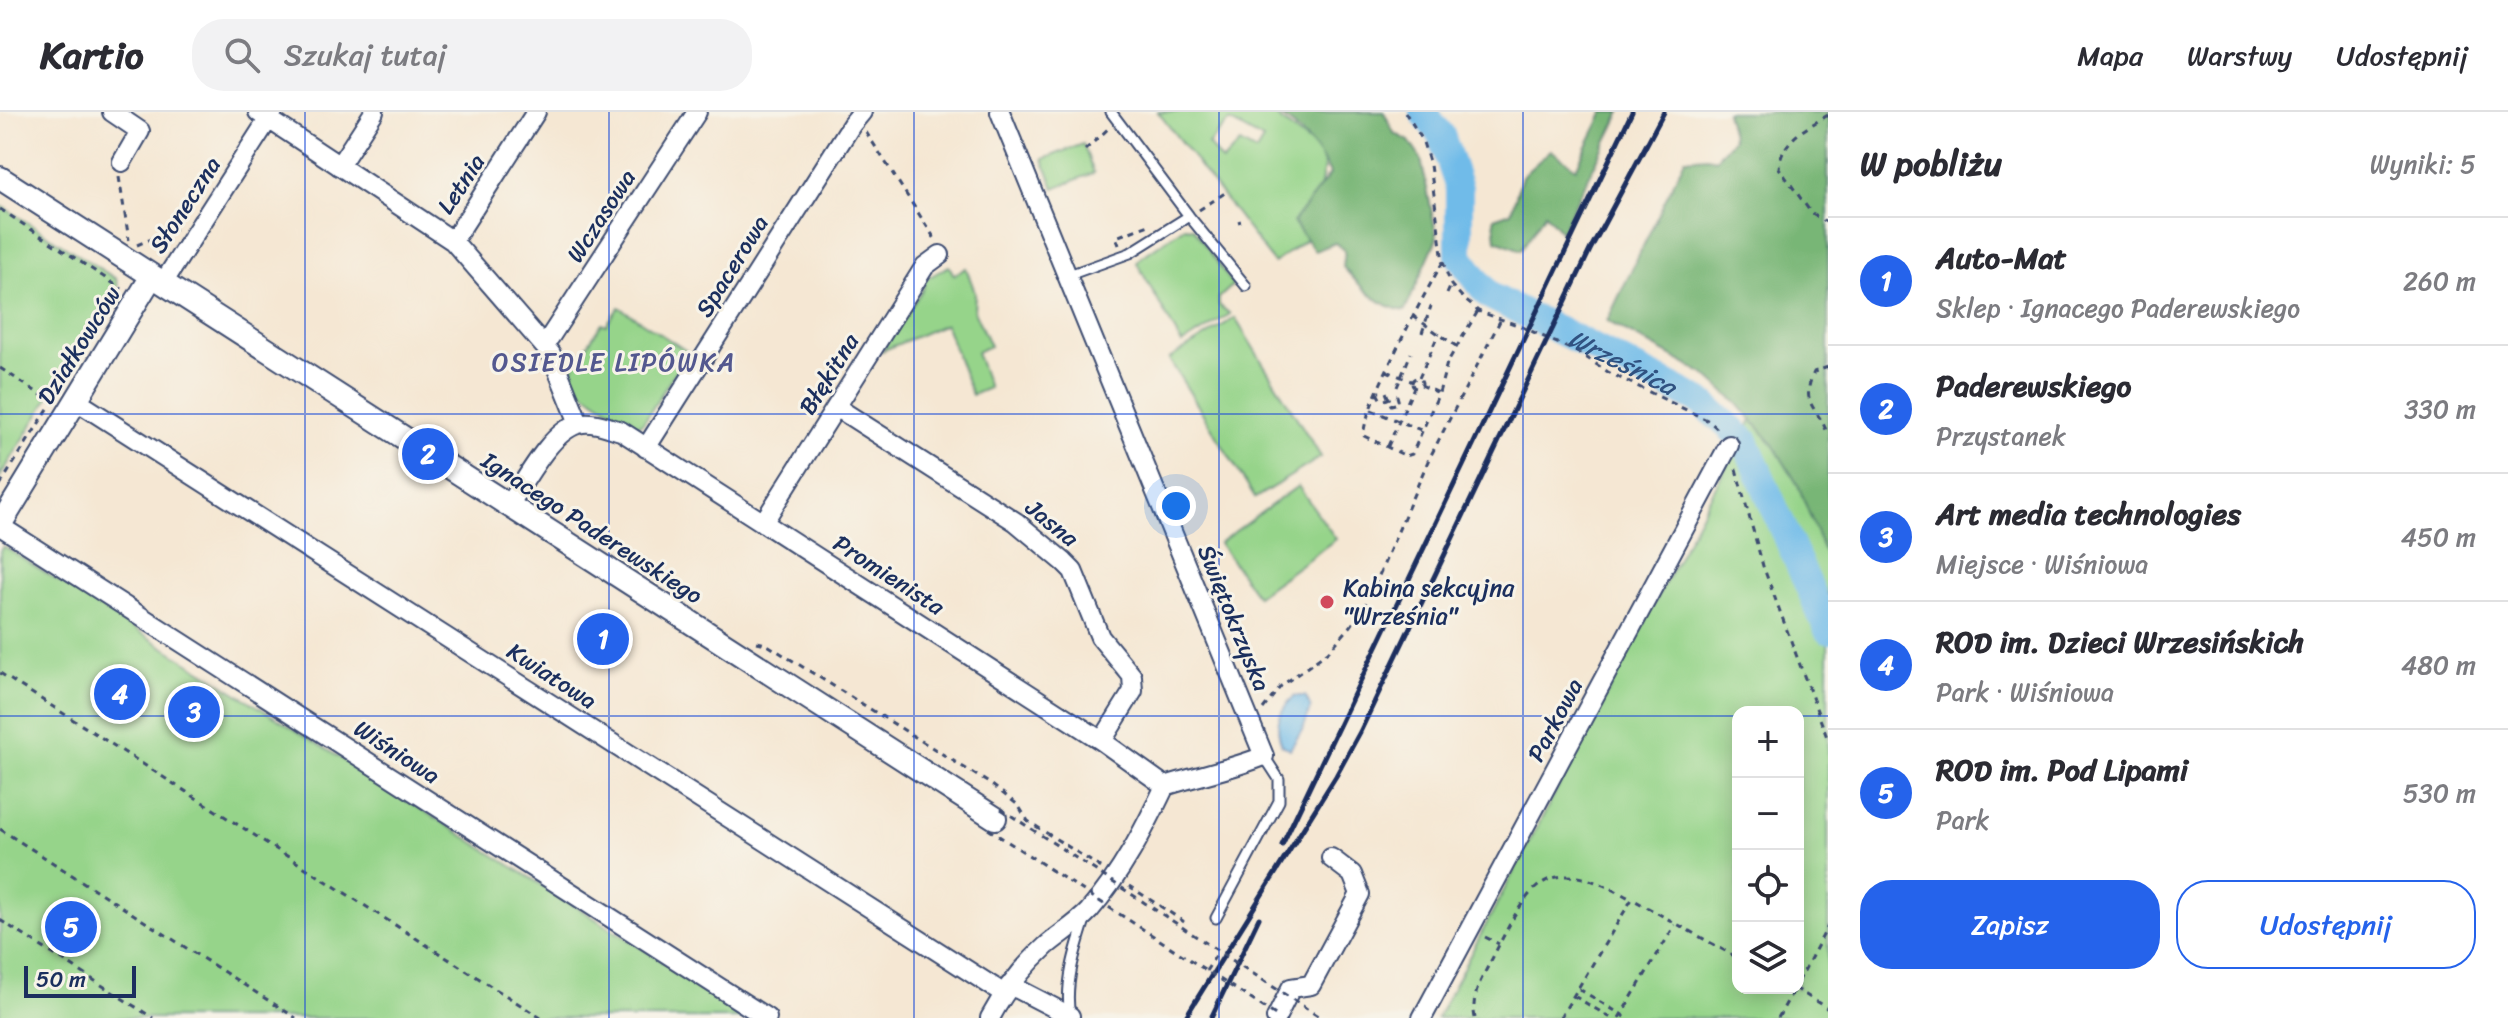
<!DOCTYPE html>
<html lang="pl">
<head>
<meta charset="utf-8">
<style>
  body { margin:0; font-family:Sriracha,sans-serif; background:#f2f2f3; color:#2b2b33 }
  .controls { position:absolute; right:24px; bottom:24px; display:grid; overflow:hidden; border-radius:16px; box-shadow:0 4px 20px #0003 }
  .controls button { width:72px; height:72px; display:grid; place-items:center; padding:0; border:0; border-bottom:2px solid #e1e1e2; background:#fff; color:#2b2b33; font:40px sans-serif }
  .scale { position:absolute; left:24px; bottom:20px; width:112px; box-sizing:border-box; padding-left:8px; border:4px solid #1b2f5e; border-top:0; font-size:22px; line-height:28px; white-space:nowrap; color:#1b2f5e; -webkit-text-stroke:6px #f7f3e8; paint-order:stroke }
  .you { position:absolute; left:1176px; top:394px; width:28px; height:28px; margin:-20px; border:6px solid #fff; border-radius:50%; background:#1a73e8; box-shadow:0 0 0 12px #1a73e833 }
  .badge { display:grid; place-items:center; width:52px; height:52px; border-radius:50%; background:#2563eb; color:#fff; font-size:26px; font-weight:700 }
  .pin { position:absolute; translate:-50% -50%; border:4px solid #fff; box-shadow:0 2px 8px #0006 }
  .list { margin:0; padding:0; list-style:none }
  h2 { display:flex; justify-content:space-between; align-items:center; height:104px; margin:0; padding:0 32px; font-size:34px }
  h2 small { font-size:26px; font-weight:400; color:#7c7c81 }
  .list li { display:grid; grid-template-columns:52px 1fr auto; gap:24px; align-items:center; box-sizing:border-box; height:128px; padding:0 32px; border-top:2px solid #e1e1e2 }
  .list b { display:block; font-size:30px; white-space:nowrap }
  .list p { margin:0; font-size:26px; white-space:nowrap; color:#7c7c81 }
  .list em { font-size:26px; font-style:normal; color:#7c7c81 }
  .actions { display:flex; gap:16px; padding:24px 32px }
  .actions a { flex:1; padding:18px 0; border:2px solid #2563eb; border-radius:32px; text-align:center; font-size:28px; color:#2563eb }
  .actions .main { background:#2563eb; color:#fff }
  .icon { flex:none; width:44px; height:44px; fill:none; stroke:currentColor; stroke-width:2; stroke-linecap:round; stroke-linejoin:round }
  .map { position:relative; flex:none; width:1828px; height:906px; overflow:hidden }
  header { display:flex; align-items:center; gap:48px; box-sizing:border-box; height:112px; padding:0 40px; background:#fff; border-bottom:2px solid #e1e1e2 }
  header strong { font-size:38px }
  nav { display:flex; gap:44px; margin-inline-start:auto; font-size:28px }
  .search { width:560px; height:72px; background:#f2f2f3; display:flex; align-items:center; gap:20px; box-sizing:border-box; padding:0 28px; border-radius:32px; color:#7c7c81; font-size:30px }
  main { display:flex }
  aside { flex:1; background:#fff }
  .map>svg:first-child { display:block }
  .green { fill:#96d48a; stroke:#588274; stroke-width:2; fill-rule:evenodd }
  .forest { fill:#78b676; stroke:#4a726a; stroke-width:2 }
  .water { fill:#70bbe9; stroke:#4675a4; stroke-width:2 }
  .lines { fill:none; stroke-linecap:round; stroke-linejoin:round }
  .river { stroke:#70bbe9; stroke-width:28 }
  .service-casing { stroke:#3c4b70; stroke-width:13 }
  .minor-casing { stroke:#3c4b70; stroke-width:22 }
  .tertiary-casing { stroke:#3c4b70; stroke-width:26 }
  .path { stroke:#3c4b70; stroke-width:3; stroke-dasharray:6 6; stroke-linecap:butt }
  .service { stroke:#fff; stroke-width:9 }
  .minor { stroke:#fff; stroke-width:18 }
  .tertiary { stroke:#fff; stroke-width:22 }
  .rail { stroke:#1b2f5e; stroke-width:5 }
  .path-bridge { stroke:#3c4b70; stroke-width:3; stroke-dasharray:6 6; stroke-linecap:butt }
  .grid { fill:none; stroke:#1d4ed8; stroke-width:2; stroke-opacity:0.55 }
  .poi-dot { fill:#d1495b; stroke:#f7f3e8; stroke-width:3 }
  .labels { text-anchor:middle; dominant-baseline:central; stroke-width:6; stroke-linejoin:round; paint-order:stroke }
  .street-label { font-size:24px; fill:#1b2f5e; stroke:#f7f3e8 }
  .poi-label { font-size:24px; fill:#1b2f5e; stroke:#f7f3e8; text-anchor:start }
  .neighbourhood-label { font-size:26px; letter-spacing:2px; fill:#53588f; stroke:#f7f3e8 }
  .water-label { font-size:26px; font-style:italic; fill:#305281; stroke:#f7f3e8 }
</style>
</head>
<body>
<header>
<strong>Kartio</strong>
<div class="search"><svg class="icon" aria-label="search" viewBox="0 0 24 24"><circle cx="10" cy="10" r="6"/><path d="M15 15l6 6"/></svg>Szukaj tutaj</div>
<nav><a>Mapa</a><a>Warstwy</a><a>Udostępnij</a></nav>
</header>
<main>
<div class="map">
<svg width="1828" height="906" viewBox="0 0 1828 906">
  <rect width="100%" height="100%" fill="#f7f3e8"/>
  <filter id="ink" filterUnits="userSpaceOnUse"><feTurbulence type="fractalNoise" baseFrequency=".0125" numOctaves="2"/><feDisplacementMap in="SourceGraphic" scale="16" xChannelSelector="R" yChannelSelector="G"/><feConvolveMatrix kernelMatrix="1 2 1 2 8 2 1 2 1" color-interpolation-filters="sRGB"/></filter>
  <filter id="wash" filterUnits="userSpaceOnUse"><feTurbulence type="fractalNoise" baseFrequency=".006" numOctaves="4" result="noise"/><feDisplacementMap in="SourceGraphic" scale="32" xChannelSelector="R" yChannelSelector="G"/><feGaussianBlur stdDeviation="1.8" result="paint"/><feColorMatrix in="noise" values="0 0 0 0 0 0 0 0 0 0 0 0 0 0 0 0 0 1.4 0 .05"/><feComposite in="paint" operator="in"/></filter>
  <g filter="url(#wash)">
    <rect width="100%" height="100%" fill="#f5e7d3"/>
    <path class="green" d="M1158,0H1270L1314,34L1323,47L1324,55L1315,105L1305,128L1274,151ZM1229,9L1263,28L1256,40L1240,31L1222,50L1208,32Z
      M1083,32L1094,61L1054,76L1043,47Z
      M0,93L116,167L118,174L0,365Z
      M1184,115L1193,116L1233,173L1219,186V193L1230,202L1182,232L1137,151L1139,147Z
      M949,154L954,163L966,156L975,180L974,199L990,234L976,240L989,276L972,283L945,212L882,239L924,175V168Z
      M619,195L688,240L643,311L636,314L576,275L570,260L602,211L606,213Z
      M1235,206L1321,345L1255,386L1169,247Z
      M1768,282L1828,377V906H1437L1738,332ZM1738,600H1798V876H1738Z
      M1298,374L1336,427L1257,484L1219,431Z
      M3,434L753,906H0V439Z"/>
    <path class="forest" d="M1274,0H1384L1394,21L1409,29L1421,47L1437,126L1405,199C1379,195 1360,174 1343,155L1345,138L1335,131L1315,139L1293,110L1330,62C1318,36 1299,15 1274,0Z
      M1604,0H1621L1561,120L1545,101L1521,138L1496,128L1494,106L1511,100L1522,64L1551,38L1576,56Z
      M1726,0H1828V450L1798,373L1772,331L1738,292L1706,263L1607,209L1685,47L1707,45L1716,47L1733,27Z"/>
    <path class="water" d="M1295,584H1305L1311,595L1304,615L1290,637L1282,633C1274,614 1278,598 1295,584Z"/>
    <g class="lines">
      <path class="river" id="s1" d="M1423,0L1441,23L1459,76V144L1488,183L1700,289L1745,329L1828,518"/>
    </g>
  </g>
  <g filter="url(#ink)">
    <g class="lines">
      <defs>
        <path id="service" d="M1111,0L1189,104L1246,174
          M1066,164L1130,141L1189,104
          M1216,806L1279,689V667L1264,644
          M1070,903C1064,873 1076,836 1085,808"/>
        <path id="minor" d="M112,0L140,19L122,50
          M258,0L453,129L551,242L579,311
          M339,54L374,0
          M453,129L536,0
          M163,171L273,0
          M542,231L550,225L697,0
          M75,288L1003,881
          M836,295L1016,410L1064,450L1073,459L1100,525L1132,564L1133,579L1102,629
          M646,336L852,12L862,0
          M509,393C525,370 550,320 578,312C592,308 607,315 621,319L1102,629L1165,674
          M763,411L925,154L940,143
          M0,414L767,906
          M1010,873L1070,904
          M990,906C1005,878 1023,855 1046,834C1060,822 1077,812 1089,799C1122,761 1144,718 1165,674C1199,663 1232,657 1264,644L1000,0
          M1276,906L1291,876L1311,873L1360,782L1352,762L1331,746
          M1422,906L1729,333"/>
        <path id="tertiary" d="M0,66L995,706
          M0,413L152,164"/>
      </defs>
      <use href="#service" class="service-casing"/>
      <use href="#minor" class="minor-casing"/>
      <use href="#tertiary" class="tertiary-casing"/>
      <path class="path" d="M1405,0L1422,27L1430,53L1443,150L1451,173L1464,187L1478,199L1520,214L1581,242L1608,260L1709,309L1721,320
        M1828,3C1805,17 1782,27 1779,56L1812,102L1828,111
        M866,20L935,127
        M1085,38L1109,16
        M119,65L129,128
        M0,97L122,177
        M1199,98L1225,81
        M1238,110L1241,109
        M137,133L178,116
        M1119,133L1116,125L1149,113
        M1443,150C1428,174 1359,304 1364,324L1406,344L1412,342L1439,281L1447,251L1478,199
        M1447,182L1451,173
        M1413,204L1456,234
        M1422,221L1431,194
        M1828,255L1814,260C1799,293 1818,294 1828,323
        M0,256L55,292
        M1387,259L1411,269
        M1412 271a5 5 0 1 1 10 0a5 5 0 1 1-10 0Z
        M1419,266L1439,221
        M1421,273L1439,281
        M1397,275L1411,241
        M1377,281L1381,288C1387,289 1391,284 1397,284L1399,291L1391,293L1386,280H1379
        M1371,298L1423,319
        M1388,334L1414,275
        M1736,357L1763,454L1828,628
        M0,373L51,292
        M757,530L766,532L992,673L1018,693L1028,709L1103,757
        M0,561L541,906
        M1263,597L1281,574L1328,540L1351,514L1369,487L1428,349L1501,207
        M0,717L296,906
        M1129,774L1183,809L1179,815
        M0,808L153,906
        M1485,825L1499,832
        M1206,859L1218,840
        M1798,870L1828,814
        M1795,876L1828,897
        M1579,877L1627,906
        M1574,884L1611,906
        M1475,906C1470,882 1484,863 1494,843C1531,768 1548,740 1631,787
        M1560,906L1632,787L1738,846
        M1619,906L1675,813
        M1778,906L1794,877L1792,876"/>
      <use href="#service" class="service"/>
      <use href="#minor" class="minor"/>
      <use href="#tertiary" class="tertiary"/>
      <path class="rail" d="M1282,733L1632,0
        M1185,906L1336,664L1360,620L1591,136L1664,0
        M1211,906L1259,806"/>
      <path class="path-bridge" d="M1001,697L1321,906
        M988,717L1280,906"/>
    </g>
  </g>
  <path class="grid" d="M305,0V906M609,0V906M914,0V906M1219,0V906M1523,0V906M0,302H1828M0,604H1738M1798,604H1828"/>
  <circle class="poi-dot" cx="1327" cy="490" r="8"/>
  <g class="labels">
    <g class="street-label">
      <text transform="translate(461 72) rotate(-57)">Letnia</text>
      <text transform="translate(185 93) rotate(-57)">Słoneczna</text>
      <text transform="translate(601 104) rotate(-57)">Wczasowa</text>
      <text transform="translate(732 154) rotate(-58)">Spacerowa</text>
      <text transform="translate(79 233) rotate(-58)">Działkowców</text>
      <text transform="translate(829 262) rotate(-58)">Błękitna</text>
      <text transform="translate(1052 411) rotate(39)">Jasna</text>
      <text transform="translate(592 416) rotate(33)">Ignacego Paderewskiego</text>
      <text transform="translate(889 463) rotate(33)">Promienista</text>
      <text transform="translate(1234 506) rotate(68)">Świętokrzyska</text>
      <text transform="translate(552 564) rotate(33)">Kwiatowa</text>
      <text transform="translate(1555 608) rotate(-62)">Parkowa</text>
      <text transform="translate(397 640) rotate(33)">Wiśniowa</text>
    </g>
    <g class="poi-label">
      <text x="1343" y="476">Kabina sekcyjna<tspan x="1343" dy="28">"Września"</tspan></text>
    </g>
    <g class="neighbourhood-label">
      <text x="614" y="250">OSIEDLE LIPÓWKA</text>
    </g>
    <g class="water-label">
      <text stroke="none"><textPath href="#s1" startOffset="352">Wrześnica</textPath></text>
    </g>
  </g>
</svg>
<div class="controls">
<button>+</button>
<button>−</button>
<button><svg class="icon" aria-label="locate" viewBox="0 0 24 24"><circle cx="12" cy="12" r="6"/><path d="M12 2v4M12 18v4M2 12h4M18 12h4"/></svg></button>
<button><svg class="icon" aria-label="layers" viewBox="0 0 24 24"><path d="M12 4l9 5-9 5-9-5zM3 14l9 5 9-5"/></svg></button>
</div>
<div class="scale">50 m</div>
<div class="you"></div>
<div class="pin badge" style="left:603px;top:527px">1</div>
<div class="pin badge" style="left:428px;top:342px">2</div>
<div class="pin badge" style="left:194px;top:600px">3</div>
<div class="pin badge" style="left:120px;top:582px">4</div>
<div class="pin badge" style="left:71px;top:815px">5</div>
</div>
<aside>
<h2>W pobliżu<small>Wyniki: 5</small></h2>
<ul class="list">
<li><span class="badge">1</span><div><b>Auto-Mat</b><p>Sklep · Ignacego Paderewskiego</p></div><em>260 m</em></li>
<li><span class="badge">2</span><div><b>Paderewskiego</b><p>Przystanek</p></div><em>330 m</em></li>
<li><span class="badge">3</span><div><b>Art media technologies</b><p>Miejsce · Wiśniowa</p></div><em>450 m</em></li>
<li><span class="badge">4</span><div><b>ROD im. Dzieci Wrzesińskich</b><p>Park · Wiśniowa</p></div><em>480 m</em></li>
<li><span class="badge">5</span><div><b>ROD im. Pod Lipami</b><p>Park</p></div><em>530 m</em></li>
</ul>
<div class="actions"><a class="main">Zapisz</a><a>Udostępnij</a></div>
</aside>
</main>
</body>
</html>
